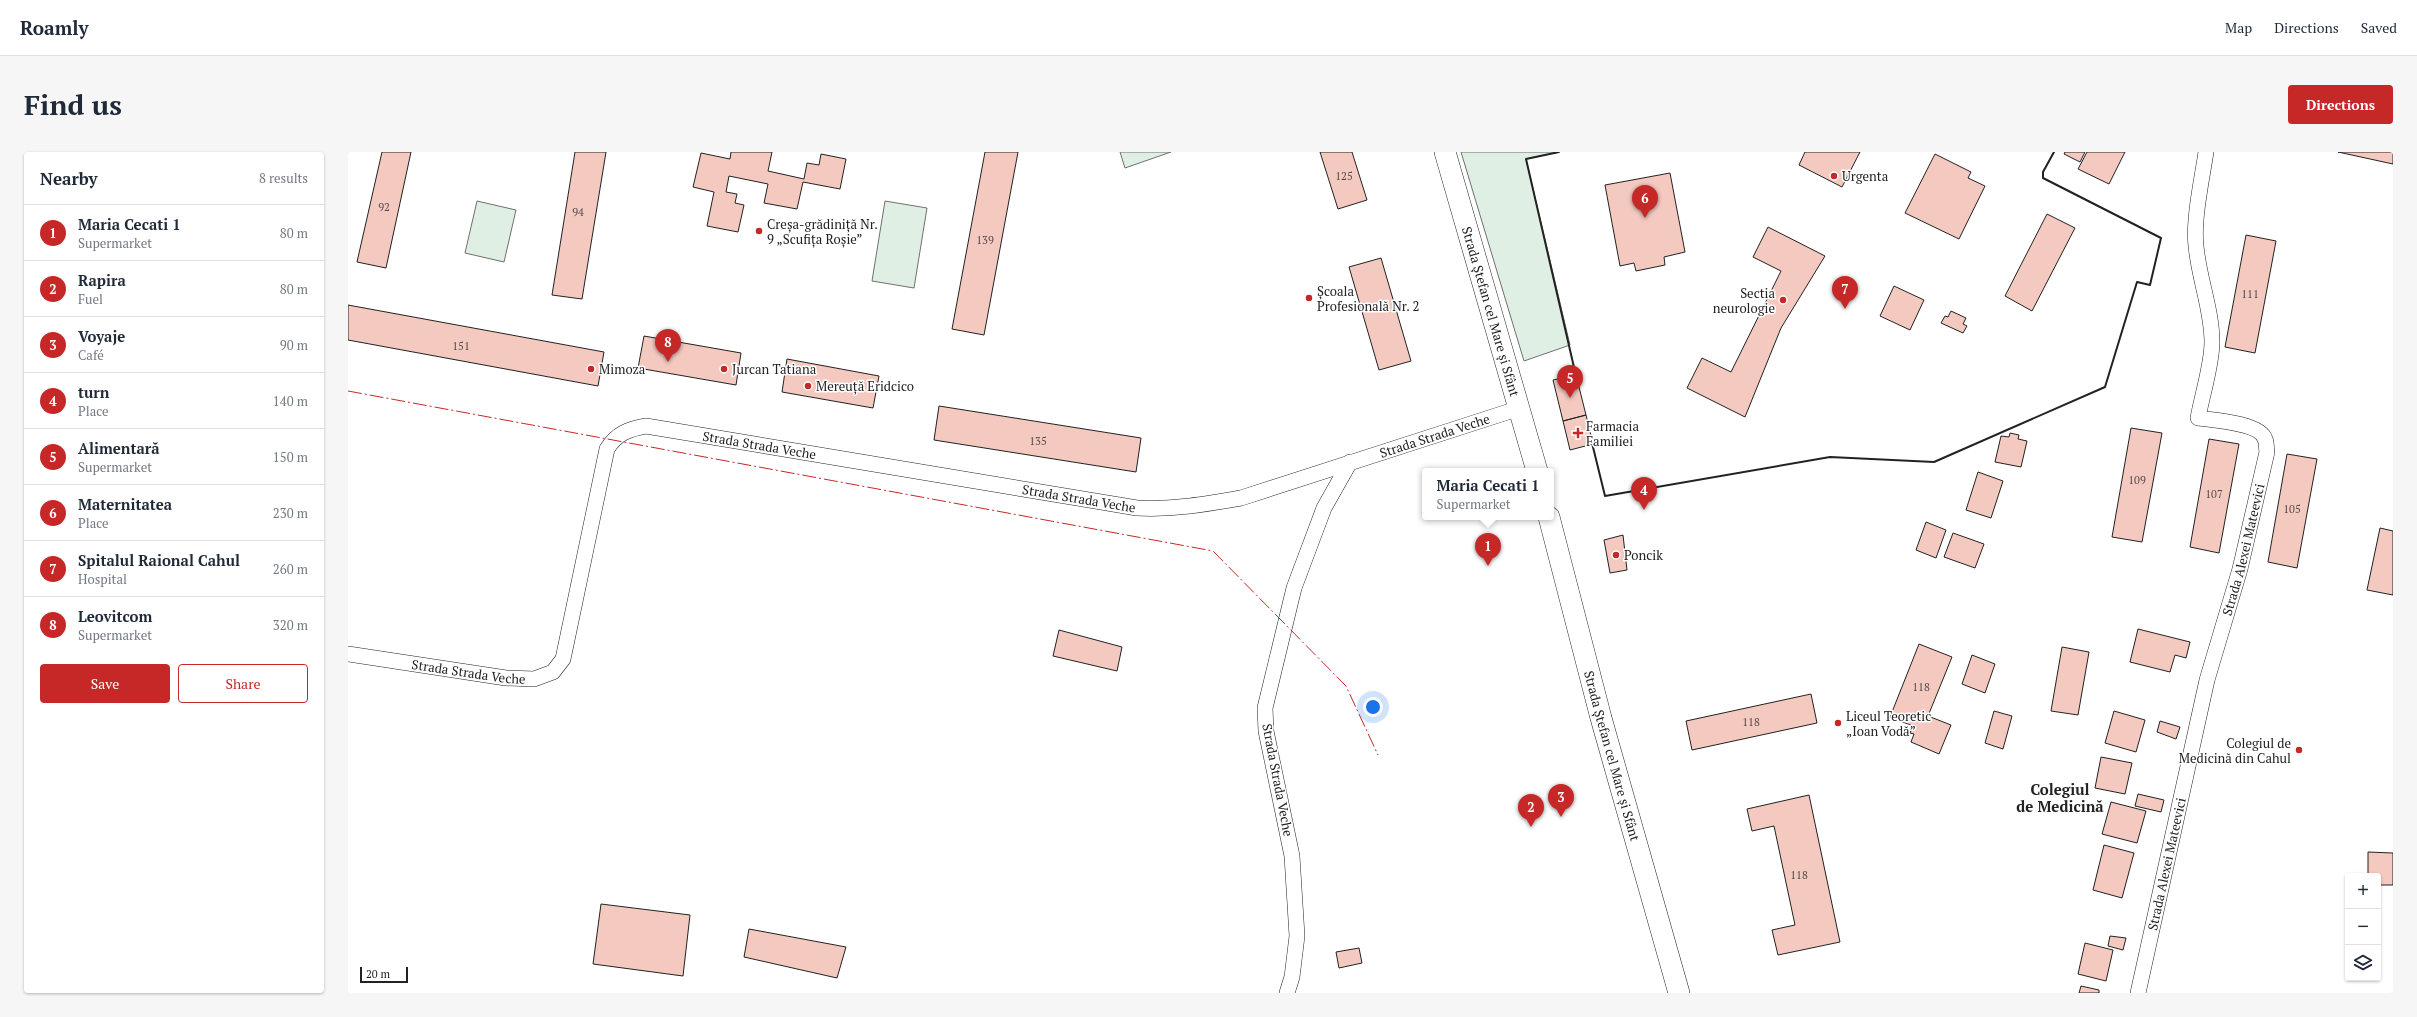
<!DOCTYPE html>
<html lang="en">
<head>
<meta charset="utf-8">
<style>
  body { margin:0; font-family:"PT Serif",serif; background:#f6f6f7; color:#1f2937 }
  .controls { position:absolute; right:12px; bottom:12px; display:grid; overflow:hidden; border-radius:4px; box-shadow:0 1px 3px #0004 }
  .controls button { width:36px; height:36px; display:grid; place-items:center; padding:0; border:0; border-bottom:1px solid #e0e1e3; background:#fff; color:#1f2937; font:20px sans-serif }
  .scale { position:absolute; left:12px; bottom:10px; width:48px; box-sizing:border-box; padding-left:4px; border:2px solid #222; border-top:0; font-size:11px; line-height:14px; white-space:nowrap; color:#222; -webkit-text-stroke:3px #fff; paint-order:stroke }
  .you { position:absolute; left:1025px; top:555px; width:14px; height:14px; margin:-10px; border:3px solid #fff; border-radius:50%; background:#1a73e8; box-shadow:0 0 0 6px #1a73e833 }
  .badge { display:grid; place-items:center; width:26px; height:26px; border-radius:50%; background:#c62828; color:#fff; font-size:13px; font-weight:700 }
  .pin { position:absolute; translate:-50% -33px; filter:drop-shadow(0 1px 2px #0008) }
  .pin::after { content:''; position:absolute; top:21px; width:14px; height:12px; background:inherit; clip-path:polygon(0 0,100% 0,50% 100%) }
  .popup { position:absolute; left:1074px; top:316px; width:132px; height:52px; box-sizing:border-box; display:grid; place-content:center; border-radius:4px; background:#fff; filter:drop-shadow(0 1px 3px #0005); font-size:13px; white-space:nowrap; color:#747a83 }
  .popup b { font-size:15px; color:#1f2937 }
  .popup::after { content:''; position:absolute; left:50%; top:100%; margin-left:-8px; border:8px solid transparent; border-top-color:#fff }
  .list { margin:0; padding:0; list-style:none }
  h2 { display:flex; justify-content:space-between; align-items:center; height:52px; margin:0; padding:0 16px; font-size:17px }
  h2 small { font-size:13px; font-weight:400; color:#747a83 }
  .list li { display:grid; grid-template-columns:26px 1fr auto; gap:12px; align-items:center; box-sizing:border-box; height:56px; padding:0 16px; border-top:1px solid #e0e1e3 }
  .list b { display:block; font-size:15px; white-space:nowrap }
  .list p { margin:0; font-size:13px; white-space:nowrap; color:#747a83 }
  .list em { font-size:13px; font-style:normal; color:#747a83 }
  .actions { display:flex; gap:8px; padding:12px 16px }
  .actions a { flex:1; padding:9px 0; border:1px solid #c62828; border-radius:4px; text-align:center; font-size:14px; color:#c62828 }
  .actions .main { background:#c62828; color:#fff }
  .icon { flex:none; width:22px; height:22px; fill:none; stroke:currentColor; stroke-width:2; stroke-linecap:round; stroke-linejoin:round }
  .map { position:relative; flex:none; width:2045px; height:841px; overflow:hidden; border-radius:4px }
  header { display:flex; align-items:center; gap:24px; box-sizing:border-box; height:56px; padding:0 20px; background:#fff; border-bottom:1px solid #e0e1e3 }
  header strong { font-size:19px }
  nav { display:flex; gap:22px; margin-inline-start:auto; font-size:14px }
  .intro { display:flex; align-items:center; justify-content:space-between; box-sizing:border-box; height:96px; padding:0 24px }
  h1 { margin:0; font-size:28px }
  .button { padding:10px 18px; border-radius:4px; background:#c62828; color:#fff; font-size:14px; font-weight:700 }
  main { display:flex; gap:24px; padding:0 24px }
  aside { flex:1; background:#fff; border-radius:4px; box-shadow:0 1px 3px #0004 }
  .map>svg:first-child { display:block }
  .green { fill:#e0efe3; stroke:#6f6f6f }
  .building { fill:#f3c9c0; stroke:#222 }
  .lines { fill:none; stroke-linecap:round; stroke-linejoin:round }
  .street-casing { stroke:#222; stroke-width:16 }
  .secondary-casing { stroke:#222; stroke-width:22 }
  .street { stroke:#fff; stroke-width:15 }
  .secondary { stroke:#fff; stroke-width:21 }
  .wall { stroke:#222; stroke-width:2 }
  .power { stroke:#c62828; stroke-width:1; stroke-dasharray:14 3 2 3; stroke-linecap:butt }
  .poi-dot { fill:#c62828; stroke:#fff; stroke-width:1.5 }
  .labels { text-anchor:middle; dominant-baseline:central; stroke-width:3; stroke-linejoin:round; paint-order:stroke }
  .number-label { font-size:11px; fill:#564c4a }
  .poi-label { font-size:13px; fill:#222; stroke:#fff; text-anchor:start }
  .street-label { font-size:13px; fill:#222; stroke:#fff }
  .quarter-label { font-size:15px; font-weight:bold; fill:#222; stroke:#fff }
</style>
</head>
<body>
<header>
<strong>Roamly</strong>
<nav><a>Map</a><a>Directions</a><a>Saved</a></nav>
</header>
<div class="intro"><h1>Find us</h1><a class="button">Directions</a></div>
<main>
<aside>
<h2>Nearby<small>8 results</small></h2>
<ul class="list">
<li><span class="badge">1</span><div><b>Maria Cecati 1</b><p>Supermarket</p></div><em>80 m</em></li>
<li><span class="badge">2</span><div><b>Rapira</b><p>Fuel</p></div><em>80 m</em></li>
<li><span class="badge">3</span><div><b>Voyaje</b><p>Café</p></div><em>90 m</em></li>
<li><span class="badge">4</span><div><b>turn</b><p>Place</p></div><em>140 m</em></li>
<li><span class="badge">5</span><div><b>Alimentară</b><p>Supermarket</p></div><em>150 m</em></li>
<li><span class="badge">6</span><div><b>Maternitatea</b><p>Place</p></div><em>230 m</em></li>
<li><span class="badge">7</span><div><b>Spitalul Raional Cahul</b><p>Hospital</p></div><em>260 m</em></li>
<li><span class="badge">8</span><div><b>Leovitcom</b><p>Supermarket</p></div><em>320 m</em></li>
</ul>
<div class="actions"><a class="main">Save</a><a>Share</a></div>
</aside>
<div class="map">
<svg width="2045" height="841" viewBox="0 0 2045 841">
  <rect width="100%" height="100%" fill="#fff"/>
  <path class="green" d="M772,0H823L777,16Z
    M1113,0H1211L1178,7L1222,193L1176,209Z
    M129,49L168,58L156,110L117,101Z
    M537,49L579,56L566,136L524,129Z"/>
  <path class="building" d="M34,0H63L38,116L9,110Z
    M227,0H258L234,147L204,143Z
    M383,0H424L420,19L456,27L459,11L471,13L473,2L498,7L492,37L455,30L449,57L416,51L420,32L381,24L378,40L389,42L387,51L396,53L390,80L359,74L366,40L345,35L353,1L382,7Z
    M637,0H670L636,183L604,177Z
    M972,0H1004L1019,48L990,57Z
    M1457,0H1512L1494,35L1451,13Z
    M1717,0H1737L1732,10L1716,2Z
    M1739,0H1777L1761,32L1730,17Z
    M1990,0H2045V12Z
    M1587,2L1623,20L1620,26L1637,34L1611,87L1557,61Z
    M1322,21L1337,100L1316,105L1317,113L1288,119L1286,111L1272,114L1257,33Z
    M1699,62L1727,76L1684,159L1657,144Z
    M1420,75L1477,104L1433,176L1397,265L1339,236L1354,206L1383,220L1433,119L1405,105Z
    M1898,83L1928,89L1907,201L1877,195Z
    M1033,106L1063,209L1031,218L1001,115Z
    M1546,134L1576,148L1562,178L1532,164Z
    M0,153L256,200L250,234L0,188Z
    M1603,159L1618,166L1615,172L1619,174L1615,181L1593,171L1597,164L1600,165Z
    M296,184L393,201L388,233L290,216Z
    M439,207L531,224L525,256L434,240Z
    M1228,223L1238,263L1215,269L1205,228Z
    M591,254L793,286L788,320L586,288Z
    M1238,263L1245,292L1222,298L1215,269Z
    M1783,276L1814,281L1794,390L1764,385Z
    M1662,281L1671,283L1670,287L1679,289L1673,315L1647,310L1653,284L1661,285Z
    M1861,287L1891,292L1871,401L1842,395Z
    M1939,302L1969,307L1949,416L1920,410Z
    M1630,320L1655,329L1643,366L1618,358Z
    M1578,370L1598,378L1588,406L1568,398Z
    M2032,376L2045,379V443L2019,438Z
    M1605,381L1636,392L1627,416L1596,405Z
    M1275,383L1279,418L1262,421L1256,388Z
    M1790,477L1842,490L1838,506L1827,503L1822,520L1782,510Z
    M711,478L774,495L769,519L705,504Z
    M1571,492L1604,505L1580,564L1603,573L1591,602L1563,590L1566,582L1562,581L1565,574L1542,565Z
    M1714,495L1741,500L1730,563L1703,559Z
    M1624,503L1647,512L1637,541L1614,532Z
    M1463,542L1469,571L1344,598L1338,569Z
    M1646,559L1664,564L1655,597L1637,591Z
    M1766,559L1797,568L1788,600L1757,591Z
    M1812,569L1832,575L1828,587L1809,580Z
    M1753,605L1784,611L1777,642L1747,636Z
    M1790,642L1816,648L1813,660L1787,654Z
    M1461,643L1492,790L1430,803L1424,778L1447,773L1426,674L1404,679L1399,657Z
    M1763,650L1798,659L1789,691L1754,682Z
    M1756,693L1786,701L1774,746L1745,738Z
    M2020,700L2045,701V733H2030V724H2020Z
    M253,752L342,763L335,824L245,812Z
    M401,777L498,795L489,826L396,805Z
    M1762,784L1778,786L1775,798L1760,794Z
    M1737,791L1765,798L1758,829L1730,822Z
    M1011,796L1014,811L991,816L988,800Z
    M1733,834L1751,838V841H1731Z"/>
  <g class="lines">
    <defs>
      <g id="street">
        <path id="s1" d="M0,502L158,526L186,527L205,520L215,507L259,297C269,281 281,277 298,274L789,356C825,358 859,352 893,346L1172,256"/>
        <path d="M939,841L944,825L949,784L944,704L918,579L917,556L946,436L976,356L1002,310"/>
        <path id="s2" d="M1790,841L1859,528L1892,417L1919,300C1918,296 1919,291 1917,287C1912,271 1865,268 1850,266C1854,243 1864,213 1864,190C1864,158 1851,127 1848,94C1845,67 1854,27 1858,0"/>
      </g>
      <g id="secondary">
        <path id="s3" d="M1097,0L1189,319"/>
        <path id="s4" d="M1201,365L1253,566L1331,841"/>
      </g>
    </defs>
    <use href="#street" class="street-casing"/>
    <use href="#secondary" class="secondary-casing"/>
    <use href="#street" class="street"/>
    <use href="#secondary" class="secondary"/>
    <path class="wall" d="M1211,0L1178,7L1228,224
      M1244,291L1257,344L1482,305L1586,310L1757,235L1789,130L1802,133L1813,86L1695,26V20L1706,0"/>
    <path class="power" d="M0,239L865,399L998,534L1030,603"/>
  </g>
  <g class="poi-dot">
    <circle cx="1486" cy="24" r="4"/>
    <circle cx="411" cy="79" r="4"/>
    <circle cx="961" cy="146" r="4"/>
    <circle cx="1435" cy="148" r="4"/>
    <circle cx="243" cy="217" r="4"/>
    <circle cx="376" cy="217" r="4"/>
    <circle cx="460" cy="234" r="4"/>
    <path d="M1228 275h4v4h4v4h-4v4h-4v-4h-4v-4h4z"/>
    <circle cx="1268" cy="403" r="4"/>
    <circle cx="1490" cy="571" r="4"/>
    <circle cx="1951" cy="598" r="4"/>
  </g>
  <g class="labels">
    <g class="number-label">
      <text x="996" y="24">125</text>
      <text x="36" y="55">92</text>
      <text x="230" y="60">94</text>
      <text x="637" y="88">139</text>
      <text x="1902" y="142">111</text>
      <text x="113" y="194">151</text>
      <text x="690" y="289">135</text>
      <text x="1789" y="328">109</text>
      <text x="1866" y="342">107</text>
      <text x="1944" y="357">105</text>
      <text x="1573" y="535">118</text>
      <text x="1403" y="570">118</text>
      <text x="1451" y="723">118</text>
    </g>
    <g class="poi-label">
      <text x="1494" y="24">Urgenta</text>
      <text x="419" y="72">Creșa-grădiniță Nr.<tspan x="419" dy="15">9 „Scufița Roșie”</tspan></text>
      <text x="969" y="139">Școala<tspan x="969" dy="15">Profesională Nr. 2</tspan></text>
      <text x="1427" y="141" text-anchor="end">Sectia<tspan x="1427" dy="15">neurologie</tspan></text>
      <text x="251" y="217">Mimoza</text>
      <text x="384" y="217">Jurcan Tatiana</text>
      <text x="468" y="234">Mereuță Eridcico</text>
      <text x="1238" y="274">Farmacia<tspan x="1238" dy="15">Familiei</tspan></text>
      <text x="1276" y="403">Poncik</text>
      <text x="1498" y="564">Liceul Teoretic<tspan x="1498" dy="15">„Ioan Vodă”</tspan></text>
      <text x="1943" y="591" text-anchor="end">Colegiul de<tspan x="1943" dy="15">Medicină din Cahul</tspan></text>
    </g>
    <g class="street-label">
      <text stroke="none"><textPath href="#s3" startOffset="166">Strada Ștefan cel Mare și Sfânt</textPath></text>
      <text stroke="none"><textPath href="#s1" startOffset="1292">Strada Strada Veche</textPath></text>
      <text stroke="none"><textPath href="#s1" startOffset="601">Strada Strada Veche</textPath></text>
      <text stroke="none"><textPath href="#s1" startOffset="925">Strada Strada Veche</textPath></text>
      <text stroke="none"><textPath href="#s2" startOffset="456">Strada Alexei Mateevici</textPath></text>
      <text stroke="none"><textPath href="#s1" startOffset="122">Strada Strada Veche</textPath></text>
      <text stroke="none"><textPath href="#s4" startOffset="247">Strada Ștefan cel Mare și Sfânt</textPath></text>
      <text transform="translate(930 628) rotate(79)">Strada Strada Veche</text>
      <text stroke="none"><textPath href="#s2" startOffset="132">Strada Alexei Mateevici</textPath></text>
    </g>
    <g class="quarter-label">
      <text x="1712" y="637">Colegiul<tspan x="1712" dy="17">de Medicină</tspan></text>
    </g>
  </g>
</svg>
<div class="controls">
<button>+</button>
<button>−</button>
<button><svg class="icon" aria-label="layers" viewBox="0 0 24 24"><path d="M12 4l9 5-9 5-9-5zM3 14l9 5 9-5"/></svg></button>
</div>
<div class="scale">20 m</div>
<div class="you"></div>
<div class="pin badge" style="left:1140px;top:414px">1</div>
<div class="popup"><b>Maria Cecati 1</b>Supermarket</div>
<div class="pin badge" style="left:1183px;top:675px">2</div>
<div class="pin badge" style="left:1213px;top:665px">3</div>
<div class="pin badge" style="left:1296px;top:358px">4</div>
<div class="pin badge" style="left:1222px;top:246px">5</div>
<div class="pin badge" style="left:1297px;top:66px">6</div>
<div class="pin badge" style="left:1497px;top:157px">7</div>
<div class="pin badge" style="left:320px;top:210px">8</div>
</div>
</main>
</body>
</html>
